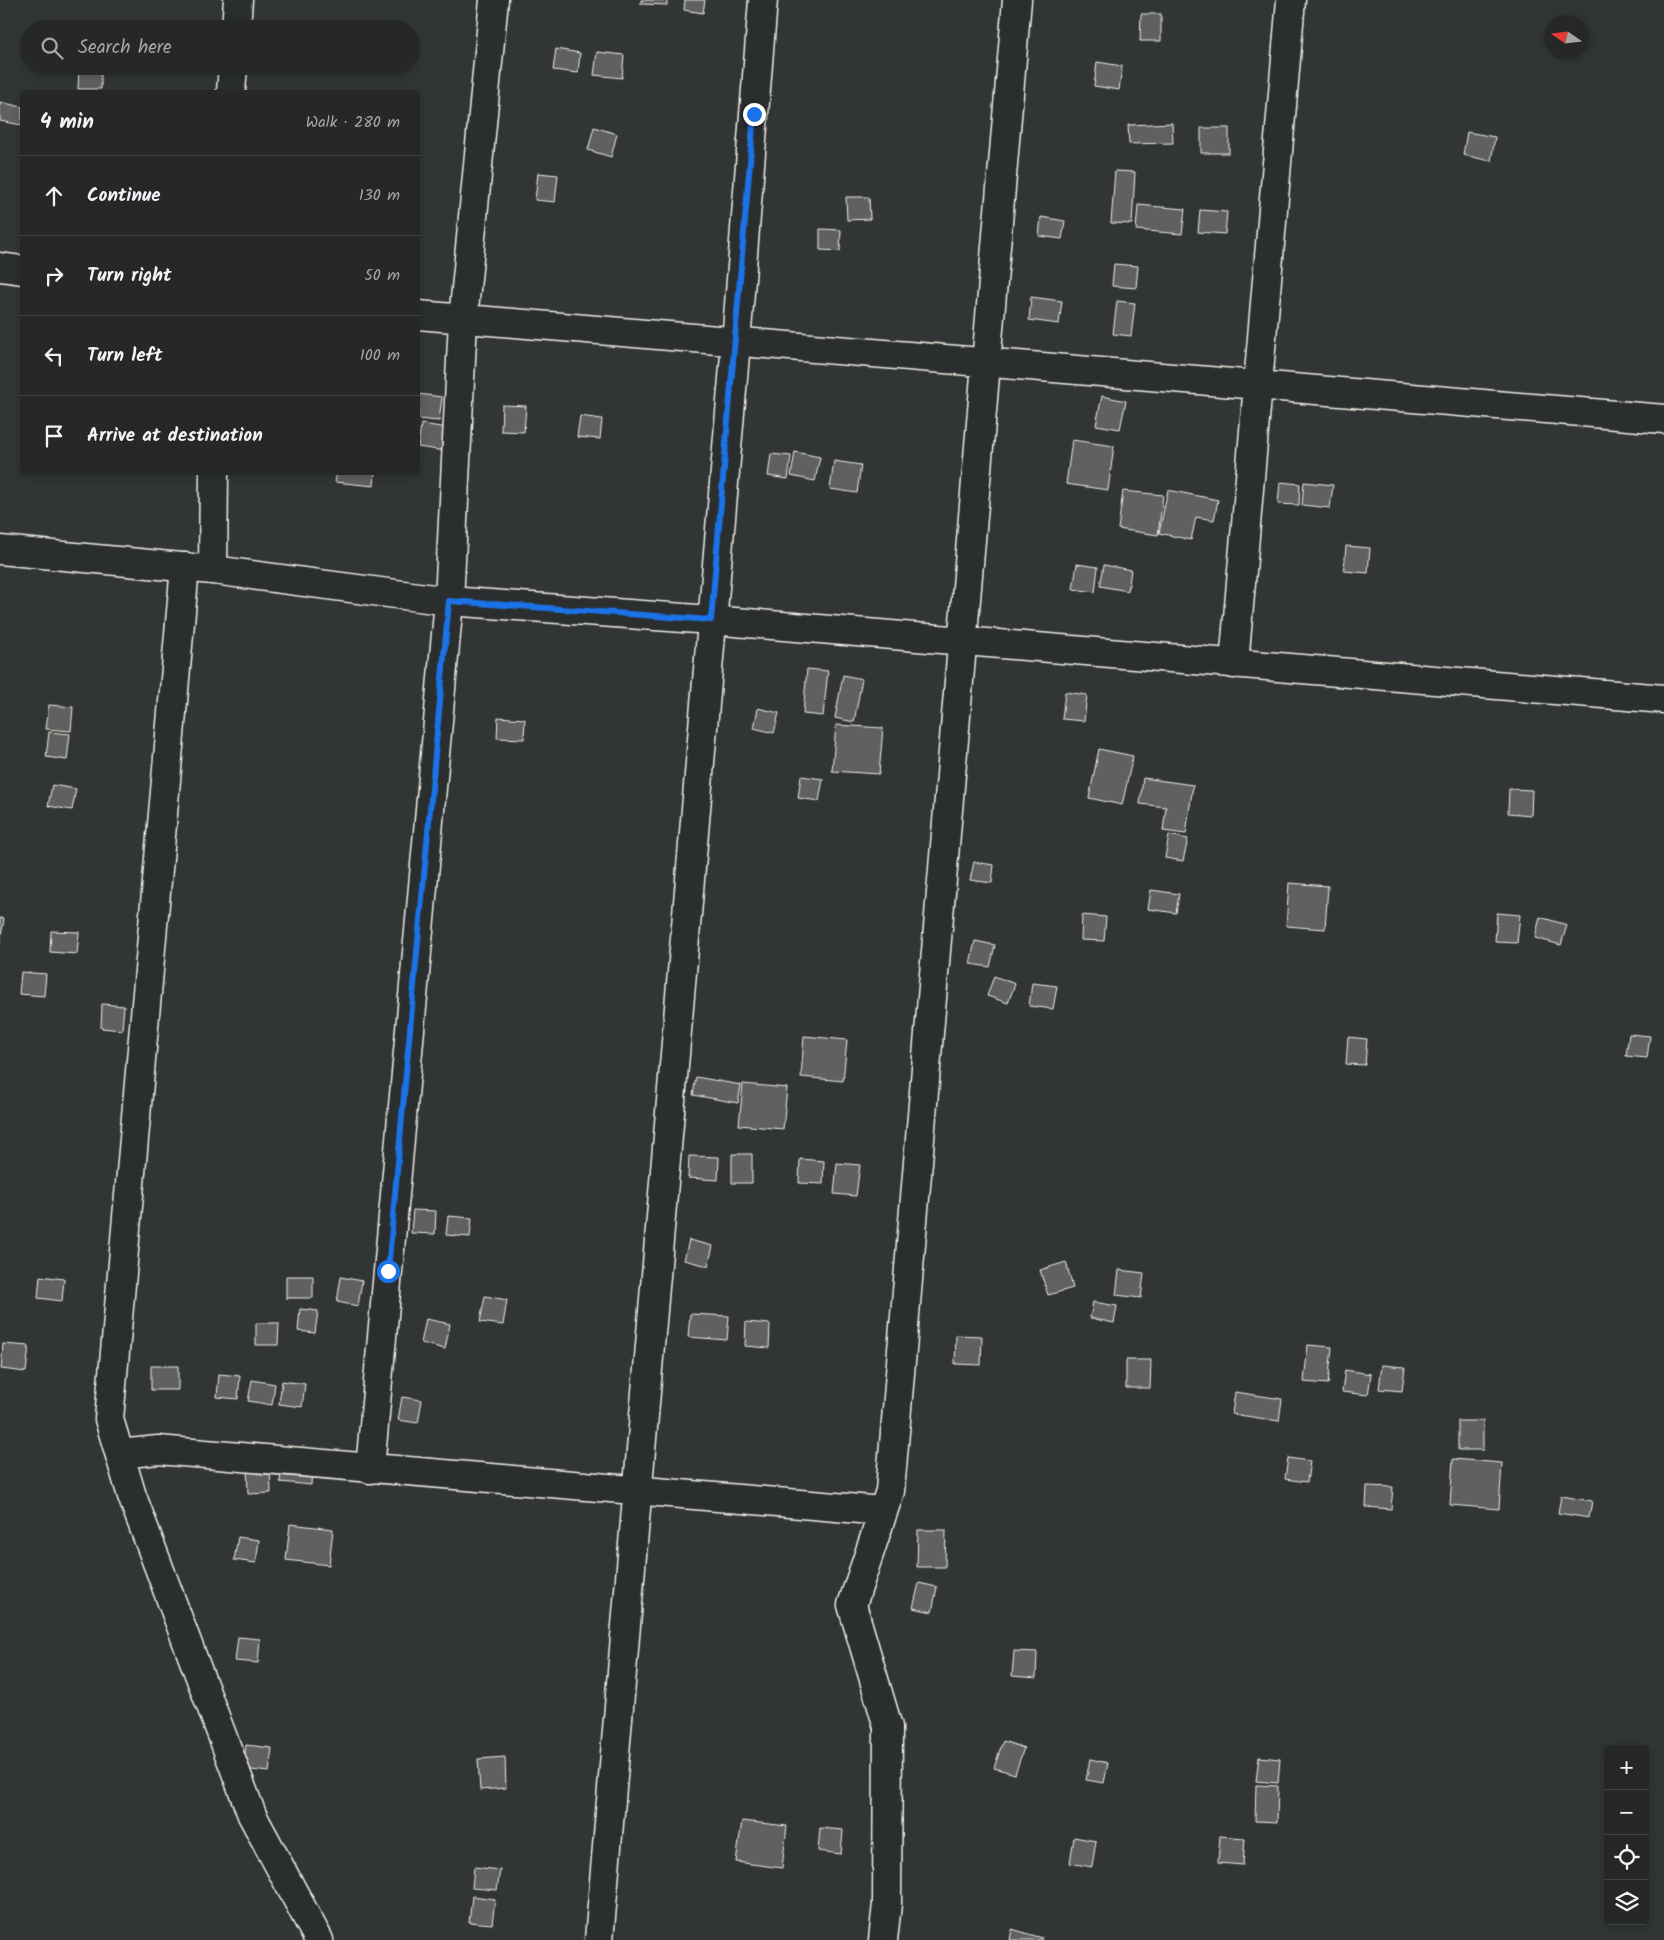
<!DOCTYPE html>
<html lang="en">
<head>
<meta charset="utf-8">
<style>
  body { margin:0; font-family:Kalam,sans-serif; background:#2e3030; color:#f1f3f6 }
  .controls { position:absolute; right:15px; bottom:15px; display:grid; overflow:hidden; border-radius:5px; box-shadow:0 2px 8px #0003 }
  .controls button { width:45px; height:45px; display:grid; place-items:center; padding:0; border:0; border-bottom:1px solid #424445; background:#262828; color:#f1f3f6; font:25px sans-serif }
  .compass { position:absolute; left:1544px; top:15px; width:45px; height:45px; border-radius:50%; background:#262828; box-shadow:0 2px 8px #0003; rotate:284deg }
  .stop { position:absolute; width:15px; height:15px; margin:-11px; border:4px solid #1a73e8; border-radius:50%; background:#fff }
  .stop.end { background:#1a73e8; border-color:#fff; box-shadow:0 1px 5px #0008 }
  .list { margin:0; padding:0; list-style:none }
  h2 { display:flex; justify-content:space-between; align-items:center; height:65px; margin:0; padding:0 20px; font-size:21px }
  h2 small { font-size:16px; font-weight:400; color:#a4a6a8 }
  .list li { display:grid; grid-template-columns:32px 1fr auto; gap:15px; align-items:center; box-sizing:border-box; height:80px; padding:0 20px; border-top:1px solid #424445 }
  .list b { display:block; font-size:19px; white-space:nowrap }
  .list em { font-size:16px; font-style:normal; color:#a4a6a8 }
  .icon { flex:none; width:28px; height:28px; fill:none; stroke:currentColor; stroke-width:2; stroke-linecap:round; stroke-linejoin:round }
  .map { position:relative; flex:none; width:1664px; height:1940px; overflow:hidden }
  .search { position:absolute; background:#262828; box-shadow:0 2px 8px #0003; left:20px; top:20px; width:400px; height:55px; display:flex; align-items:center; gap:12px; box-sizing:border-box; padding:0 18px; border-radius:28px; color:#a4a6a8; font-size:19px }
  .panel { position:absolute; background:#262828; box-shadow:0 2px 8px #0003; left:20px; top:90px; width:400px; height:385px; border-radius:5px }
  .map>svg:first-child { display:block }
  .building { fill:#5f605f; stroke:#f4f1e8 }
  .lines { fill:none; stroke-linecap:round; stroke-linejoin:round }
  .street-casing { stroke:#f4f1e8; stroke-width:31 }
  .secondary-casing { stroke:#f4f1e8; stroke-width:31 }
  .street { stroke:#2a2d2e; stroke-width:28 }
  .secondary { stroke:#2a2d2e; stroke-width:28 }
  .route { stroke:#1a73e8; stroke-width:6 }
</style>
</head>
<body>
<div class="map">
<svg width="1664" height="1940" viewBox="0 0 1664 1940">
  <rect width="100%" height="100%" fill="#323535"/>
  <filter id="ink" filterUnits="userSpaceOnUse"><feTurbulence type="fractalNoise" baseFrequency=".02" numOctaves="2"/><feDisplacementMap in="SourceGraphic" scale="10" xChannelSelector="R" yChannelSelector="G"/><feConvolveMatrix kernelMatrix="1 2 1 2 8 2 1 2 1" color-interpolation-filters="sRGB"/></filter>
  <g filter="url(#ink)">
    <path class="building" d="M641,0H667V5L641,4Z
      M685,0H705L703,13L684,10Z
      M1141,14H1161V41H1140Z
      M338,26H365V29H338Z
      M556,49L580,53L578,73L553,70Z
      M597,52L624,55L622,78L594,75Z
      M1097,62L1122,66L1119,90L1094,86Z
      M79,66L101,67V89H78Z
      M0,102L22,107V125L0,121Z
      M1172,123L1173,143L1129,144L1128,125Z
      M594,127L617,134L611,157L588,150Z
      M1201,128H1229V153H1201Z
      M1467,132L1495,137L1491,161L1463,155Z
      M1115,171L1135,172L1132,224L1111,223Z
      M538,173L558,175L555,202L535,200Z
      M846,197H869L870,219L847,220Z
      M1138,205L1185,209L1182,234L1136,230Z
      M1200,210L1227,212L1225,234L1198,232Z
      M1041,217L1065,221L1062,239L1039,236Z
      M820,229L841,230L840,251L820,250Z
      M1114,264L1138,266L1136,288L1112,286Z
      M1031,297L1062,301L1059,324L1029,320Z
      M1117,301L1135,303L1131,336L1113,334Z
      M418,394L442,397L439,421L418,419Z
      M1102,396L1126,401L1120,429L1096,425Z
      M502,405L526,406L524,432L501,431Z
      M580,416L602,419L600,439L577,437Z
      M421,424L448,428L445,451L418,447Z
      M1072,440L1114,446L1108,490L1066,484Z
      M795,452L820,457L815,481L791,476Z
      M771,454L791,456L788,479L768,476Z
      M834,461L861,465L857,493L830,489Z
      M337,472H375L374,486L335,482Z
      M1280,482L1300,484L1299,505L1278,504Z
      M1304,482L1333,485L1330,508L1302,505Z
      M1168,490L1218,500L1214,520L1196,517L1191,540L1159,533Z
      M1123,491L1163,495L1158,535L1118,529Z
      M1346,546L1370,548L1368,573L1344,571Z
      M1077,564L1098,567L1095,592L1073,589Z
      M1104,565L1131,570L1128,591L1100,586Z
      M807,669L828,671L823,716L803,714Z
      M843,675L862,679L854,722L835,718Z
      M1065,692L1087,695L1084,721L1062,719Z
      M49,705L73,707L71,731L46,729Z
      M758,708L779,713L774,733L754,728Z
      M498,717L525,719L524,739L497,738Z
      M836,725L883,728L879,774L832,771Z
      M49,732L70,734L67,760L46,757Z
      M1099,749L1133,756L1122,805L1089,798Z
      M801,776L823,779L819,801L798,798Z
      M1143,778L1193,785L1186,834L1163,831L1166,807L1140,804Z
      M52,785L76,789L72,810L48,806Z
      M1509,789L1532,790L1531,815L1508,813Z
      M1169,835L1188,839L1183,861L1165,858Z
      M974,862L994,865L992,883L970,880Z
      M1289,883L1328,886L1325,929L1286,926Z
      M1151,890L1179,894L1176,913L1148,909Z
      M1497,913L1520,915L1517,943L1495,942Z
      M1082,915L1106,917L1104,941L1081,940Z
      M1540,917L1567,925L1561,945L1535,938Z
      M0,918L4,919L0,942Z
      M51,931L79,932L77,954L50,952Z
      M975,941L995,945L990,967L970,964Z
      M21,972L46,974L44,996L19,994Z
      M994,976L1015,984L1008,1003L987,996Z
      M1032,983L1057,986L1053,1009L1029,1006Z
      M102,1004L124,1006L122,1030L101,1028Z
      M1629,1034L1650,1036L1647,1058L1626,1056Z
      M804,1036L847,1040L843,1081L801,1077Z
      M1348,1037L1367,1039L1365,1065L1346,1064Z
      M696,1077L741,1085L738,1103L693,1095Z
      M743,1084L787,1088L783,1129L739,1125Z
      M732,1154H752V1183H732Z
      M689,1156L719,1157L718,1180L688,1178Z
      M800,1159L824,1161L823,1184L799,1183Z
      M837,1163L860,1165L856,1196L834,1194Z
      M413,1210L436,1211L435,1234L411,1233Z
      M448,1216L472,1218L470,1237L446,1235Z
      M689,1240L713,1246L708,1266L684,1260Z
      M1066,1262L1073,1288L1048,1295L1040,1270Z
      M1119,1270L1144,1273L1141,1298L1116,1295Z
      M40,1276L64,1279L62,1301L38,1298Z
      M286,1276H313V1298H286Z
      M341,1277L362,1281L358,1306L337,1302Z
      M485,1296L507,1300L503,1325L480,1322Z
      M1093,1302L1117,1306L1114,1323L1090,1318Z
      M300,1309L318,1311L315,1333L298,1331Z
      M690,1314L729,1316L727,1340L688,1337Z
      M426,1319L450,1324L445,1349L421,1343Z
      M746,1322L770,1324L769,1348L745,1346Z
      M256,1323H279L278,1345H256Z
      M956,1335L982,1336L981,1365L955,1364Z
      M3,1344L29,1346L26,1372L1,1369Z
      M1308,1345L1332,1347L1328,1384L1304,1382Z
      M1126,1360H1151L1150,1388H1126Z
      M1382,1365L1405,1367L1402,1391L1379,1389Z
      M151,1366H178V1390H151Z
      M1345,1370L1371,1374L1368,1395L1342,1392Z
      M219,1374L240,1376L238,1399L217,1397Z
      M252,1380L275,1384L272,1405L248,1401Z
      M282,1381L305,1384L302,1407L279,1404Z
      M1235,1392L1282,1399L1279,1421L1232,1414Z
      M402,1397L422,1400L418,1423L398,1420Z
      M1458,1421H1483V1450H1458Z
      M1288,1458L1310,1461L1307,1482L1285,1479Z
      M1453,1459L1502,1463L1499,1509L1450,1505Z
      M282,1462L312,1465L311,1485L280,1482Z
      M270,1466L271,1493L248,1494L247,1467Z
      M1367,1486L1393,1487L1391,1509L1366,1507Z
      M1561,1496L1592,1501L1589,1518L1558,1513Z
      M290,1524L333,1529L329,1565L286,1560Z
      M918,1530H946L945,1567H917Z
      M238,1537L259,1540L256,1563L234,1560Z
      M919,1583L937,1587L932,1612L913,1608Z
      M238,1637L260,1639L258,1663L235,1661Z
      M1014,1651L1037,1652L1036,1678L1012,1676Z
      M1003,1741L1024,1748L1015,1774L994,1768Z
      M246,1745L272,1748L269,1772L243,1769Z
      M505,1757L506,1788L480,1790L478,1759Z
      M1259,1757L1280,1759L1278,1783L1256,1781Z
      M1090,1759L1108,1763L1104,1783L1086,1780Z
      M1256,1785L1278,1786L1277,1822L1255,1821Z
      M742,1821L787,1826L782,1868L736,1862Z
      M820,1828L843,1830L841,1854L818,1851Z
      M1220,1836L1245,1838L1243,1865L1218,1863Z
      M1074,1837L1096,1841L1092,1867L1070,1863Z
      M474,1867L500,1870L497,1890L472,1888Z
      M472,1896L495,1899L492,1924L469,1922Z
      M1012,1929L1042,1938L1041,1940H1010Z"/>
    <g class="lines">
      <defs>
        <path id="street" d="M236,29L238,0
          M231,92L233,66
          M0,267L22,270
          M418,315L1664,419
          M185,567L109,1419L132,1496L252,1815L319,1940
          M213,570L214,472
          M1234,664L1291,0
          M120,1454L158,1450L883,1511
          M370,1469L449,601L463,320L494,0
          M599,1940L736,343L763,0
          M883,1940L887,1904L888,1727L852,1605L890,1491L1017,0"/>
        <path id="secondary" d="M0,550L213,570L449,601L711,620L1664,699"/>
      </defs>
      <use href="#street" class="street-casing"/>
      <use href="#secondary" class="secondary-casing"/>
      <use href="#street" class="street"/>
      <use href="#secondary" class="secondary"/>
    </g>
  </g>
  <g class="lines" filter="url(#ink)">
    <path class="route" d="M388,1271L449,601L711,620L754,114"/>
  </g>
</svg>
<div class="controls">
<button>+</button>
<button>−</button>
<button><svg class="icon" aria-label="locate" viewBox="0 0 24 24"><circle cx="12" cy="12" r="6"/><path d="M12 2v4M12 18v4M2 12h4M18 12h4"/></svg></button>
<button><svg class="icon" aria-label="layers" viewBox="0 0 24 24"><path d="M12 4l9 5-9 5-9-5zM3 14l9 5 9-5"/></svg></button>
</div>
<svg class="compass" viewBox="-18 -18 36 36"><path d="M0-13l5 13h-10z" fill="#e53935"/><path d="M0 13l5-13h-10z" fill="#a4a6a8"/></svg>
<div class="stop" style="left:388px;top:1271px"></div>
<div class="stop end" style="left:754px;top:114px"></div>
<div class="search"><svg class="icon" aria-label="search" viewBox="0 0 24 24"><circle cx="10" cy="10" r="6"/><path d="M15 15l6 6"/></svg>Search here</div>
<section class="panel">
<h2>4 min<small>Walk · 280 m</small></h2>
<ul class="list">
<li><svg class="icon" aria-label="ahead" viewBox="0 0 24 24"><path d="M12 20V5M6 11l6-6 6 6"/></svg><div><b>Continue</b></div><em>130 m</em></li>
<li><svg class="icon" aria-label="right" viewBox="0 0 24 24"><path d="M7 20v-9h11M14 6l5 5-5 5"/></svg><div><b>Turn right</b></div><em>50 m</em></li>
<li><svg class="icon" aria-label="left" viewBox="0 0 24 24"><path d="M17 20v-9H6M10 6l-5 5 5 5"/></svg><div><b>Turn left</b></div><em>100 m</em></li>
<li><svg class="icon" aria-label="arrive" viewBox="0 0 24 24"><path d="M6 21V4h12l-3 4 3 4H6"/></svg><div><b>Arrive at destination</b></div></li>
</ul>
</section>
</div>
</body>
</html>
